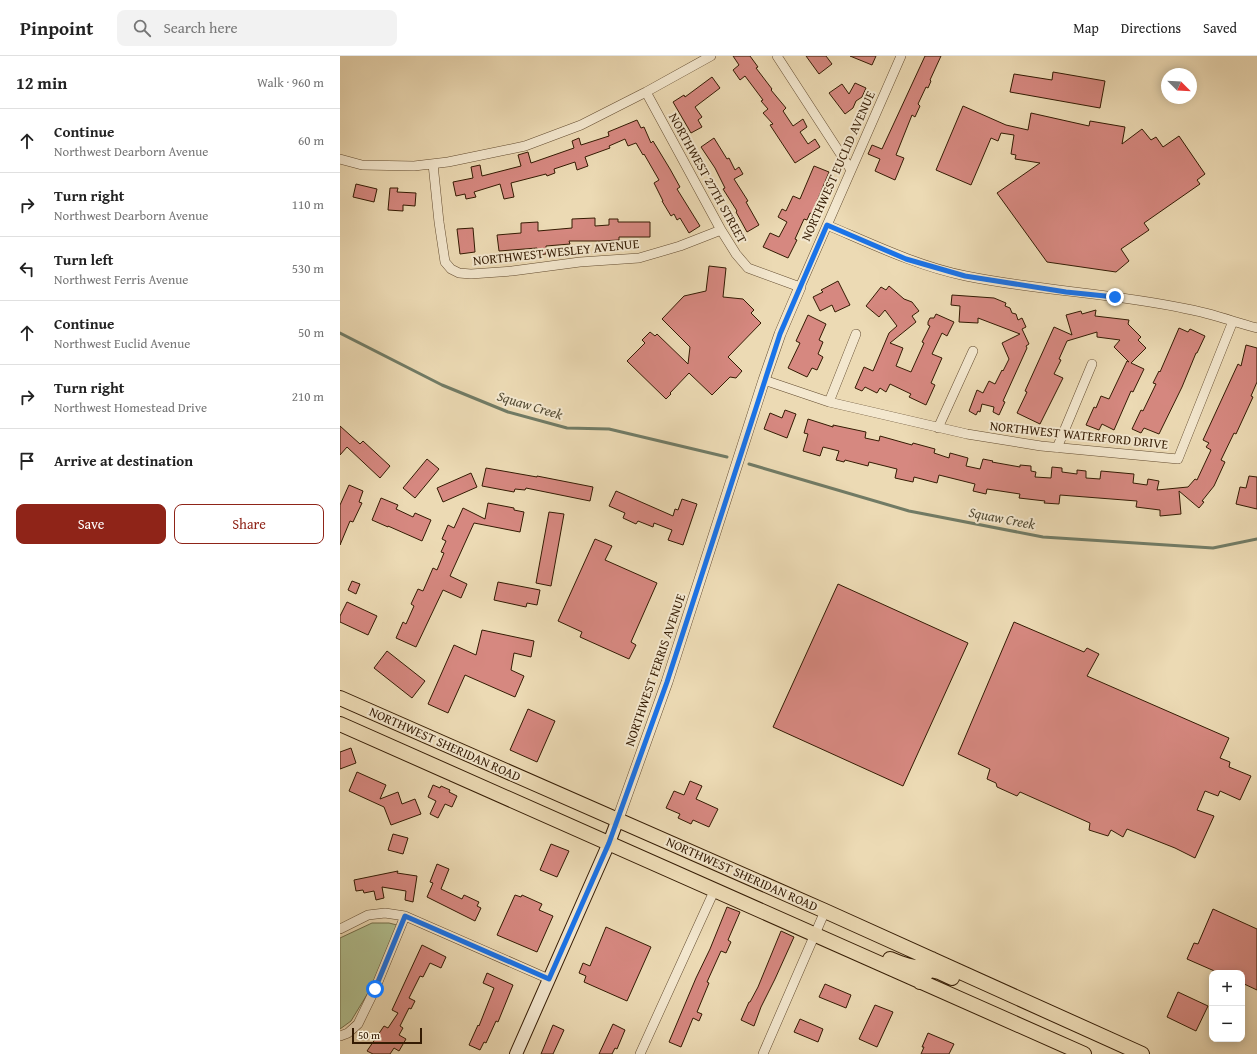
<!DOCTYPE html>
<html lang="en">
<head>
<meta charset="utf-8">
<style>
  body { margin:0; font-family:"Gentium Book Plus",serif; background:#f2f2f2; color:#222 }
  .controls { position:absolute; right:12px; bottom:12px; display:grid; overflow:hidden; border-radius:8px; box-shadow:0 2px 10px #0003 }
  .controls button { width:36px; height:36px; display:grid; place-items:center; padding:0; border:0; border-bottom:1px solid #e0e0e0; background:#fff; color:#222; font:20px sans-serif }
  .compass { position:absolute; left:821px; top:12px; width:36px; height:36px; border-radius:50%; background:#fff; box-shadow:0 2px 10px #0003; rotate:114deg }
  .scale { position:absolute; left:12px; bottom:10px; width:70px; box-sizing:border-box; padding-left:4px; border:2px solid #341b03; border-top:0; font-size:11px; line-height:14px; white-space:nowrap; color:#341b03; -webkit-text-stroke:3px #f3e7ce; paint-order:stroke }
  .stop { position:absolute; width:12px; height:12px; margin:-9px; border:3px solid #1a73e8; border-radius:50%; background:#fff }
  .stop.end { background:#1a73e8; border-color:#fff; box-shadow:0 1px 4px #0008 }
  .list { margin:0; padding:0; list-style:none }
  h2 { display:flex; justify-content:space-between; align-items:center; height:52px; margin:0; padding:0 16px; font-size:17px }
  h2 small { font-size:13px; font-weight:400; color:#767676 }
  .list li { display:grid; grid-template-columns:26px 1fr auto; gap:12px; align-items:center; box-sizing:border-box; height:64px; padding:0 16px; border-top:1px solid #e0e0e0 }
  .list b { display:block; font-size:15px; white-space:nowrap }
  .list p { margin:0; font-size:13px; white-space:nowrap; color:#767676 }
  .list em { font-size:13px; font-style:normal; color:#767676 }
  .actions { display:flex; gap:8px; padding:12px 16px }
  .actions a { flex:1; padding:9px 0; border:1px solid #8f2418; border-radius:8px; text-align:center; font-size:14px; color:#8f2418 }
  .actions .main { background:#8f2418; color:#fff }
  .icon { flex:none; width:22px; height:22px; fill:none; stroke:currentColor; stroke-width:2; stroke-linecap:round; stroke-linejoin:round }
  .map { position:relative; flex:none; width:917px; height:998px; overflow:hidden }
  header { display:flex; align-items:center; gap:24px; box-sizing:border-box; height:56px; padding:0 20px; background:#fff; border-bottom:1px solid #e0e0e0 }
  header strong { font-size:19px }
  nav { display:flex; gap:22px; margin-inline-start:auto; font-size:14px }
  .search { width:280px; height:36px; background:#f2f2f2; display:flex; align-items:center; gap:10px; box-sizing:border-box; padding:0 14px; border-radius:8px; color:#767676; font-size:15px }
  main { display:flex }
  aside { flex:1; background:#fff }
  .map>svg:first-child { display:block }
  .green { fill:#b2c191; stroke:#736e4a }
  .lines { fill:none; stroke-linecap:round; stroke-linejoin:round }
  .stream { stroke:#717b65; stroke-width:3 }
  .building { fill:#d68880; stroke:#341b03 }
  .minor-casing { stroke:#624b2f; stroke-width:10 }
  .tertiary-casing { stroke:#624b2f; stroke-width:12 }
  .secondary-casing { stroke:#341b03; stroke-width:14 }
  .primary-casing { stroke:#341b03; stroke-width:16 }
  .minor { stroke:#f3e7ce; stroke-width:9 }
  .tertiary { stroke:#f3e7ce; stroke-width:11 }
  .secondary { stroke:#f3e7ce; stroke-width:12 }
  .primary { stroke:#ecdab4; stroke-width:14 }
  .route { stroke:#1a73e8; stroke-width:5 }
  .labels { text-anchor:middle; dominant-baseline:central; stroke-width:4; stroke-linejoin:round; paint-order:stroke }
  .street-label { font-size:13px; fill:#341b03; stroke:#f3e7ce }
  .water-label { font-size:14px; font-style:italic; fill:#534b34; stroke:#f3e7ce }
</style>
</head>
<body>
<header>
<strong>Pinpoint</strong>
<div class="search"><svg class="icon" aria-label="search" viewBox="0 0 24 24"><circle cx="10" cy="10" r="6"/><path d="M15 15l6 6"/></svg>Search here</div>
<nav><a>Map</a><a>Directions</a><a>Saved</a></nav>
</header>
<main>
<aside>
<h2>12 min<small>Walk · 960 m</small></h2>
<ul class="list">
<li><svg class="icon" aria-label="ahead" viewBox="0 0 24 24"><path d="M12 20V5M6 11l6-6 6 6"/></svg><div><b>Continue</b><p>Northwest Dearborn Avenue</p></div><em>60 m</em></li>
<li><svg class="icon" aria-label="right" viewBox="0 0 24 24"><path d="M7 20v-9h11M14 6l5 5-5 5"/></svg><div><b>Turn right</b><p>Northwest Dearborn Avenue</p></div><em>110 m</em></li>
<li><svg class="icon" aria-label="left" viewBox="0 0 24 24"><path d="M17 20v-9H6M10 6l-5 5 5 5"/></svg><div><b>Turn left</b><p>Northwest Ferris Avenue</p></div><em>530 m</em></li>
<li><svg class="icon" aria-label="ahead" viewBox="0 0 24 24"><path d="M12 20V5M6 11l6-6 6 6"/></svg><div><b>Continue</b><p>Northwest Euclid Avenue</p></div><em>50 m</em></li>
<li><svg class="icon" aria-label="right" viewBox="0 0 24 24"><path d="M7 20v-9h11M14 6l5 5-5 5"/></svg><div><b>Turn right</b><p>Northwest Homestead Drive</p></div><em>210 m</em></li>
<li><svg class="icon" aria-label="arrive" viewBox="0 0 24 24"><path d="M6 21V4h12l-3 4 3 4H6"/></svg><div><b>Arrive at destination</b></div></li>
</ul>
<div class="actions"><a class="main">Save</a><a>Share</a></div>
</aside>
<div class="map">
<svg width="917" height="998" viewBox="0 0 917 998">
  <rect width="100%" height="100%" fill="#ecdab4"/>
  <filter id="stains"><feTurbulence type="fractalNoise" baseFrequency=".005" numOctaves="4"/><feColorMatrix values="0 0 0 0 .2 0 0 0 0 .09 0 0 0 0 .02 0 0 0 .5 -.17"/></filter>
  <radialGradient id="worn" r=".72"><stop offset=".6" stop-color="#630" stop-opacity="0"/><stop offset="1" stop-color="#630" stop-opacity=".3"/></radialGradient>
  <path class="green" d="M32,867H49L57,869L31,932L11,965L0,973V882Z"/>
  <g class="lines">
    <path class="stream" d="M0,277L102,329L168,356L227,372L269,373L387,401
      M409,408L569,455L703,481L873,492L917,483"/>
  </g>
  <path class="building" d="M393,0H410L418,11L416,12L432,33L431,34L446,52L443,55L453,70L463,63L467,71L460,76L468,88L475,83L480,91L455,107L430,69L433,68L423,57L428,53L421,45L423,44L405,20L400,24L393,14L399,9Z
    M466,0H486L492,8L479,18Z
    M510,0H536L532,9Z
    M585,0H601L590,24L591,25L588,32L586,31L578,48L580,50L575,61L572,59L556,99L564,102L555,124L535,115L540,103L528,98L532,89L542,93Z
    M713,16L765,25L760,52L670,36L674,18L712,24Z
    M372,21L380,32L355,51L362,61L358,64L362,71L351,77L333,46L344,39L345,41Z
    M515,27L526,32L522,41L516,45L513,52L505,58L489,37L502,28L509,38Z
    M623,50L666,69L688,74L691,57L749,70L750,65L785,71L782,88L802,73L811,84L816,81L823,91L839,80L865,118L857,124L860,128L804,167L809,174L781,193L789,205L776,216L707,206L657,137L700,107L675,103L676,99L671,98L674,79L661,77L658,85L651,82L631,129L596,114Z
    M297,64L301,72L304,71L311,87L313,85L330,113L340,131L337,133L360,170L349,177L340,162L337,164L334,158L331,160L322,145H323L314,127L319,124L304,98L303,99L296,87L288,90L285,83L269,90L270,92L245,101L248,110L237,114L235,106L214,113L215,117L207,120L206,118L171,127L174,141L164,143L160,128L134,136L136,141L126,143L125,138L116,140L113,126L133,122L131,111L140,109L142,120L181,110L178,99L188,96L191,107L234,92L232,85L239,82L241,89L269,80L268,76Z
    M374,82L387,103L389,102L395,114L399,111L403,118L394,123L408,145L406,146L419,169L407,176L396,156L397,155L383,133L385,132L375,112L361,91Z
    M474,110L489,116L475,150L480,152L477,160L470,157L467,164L464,163L455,183L457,184L448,202L423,191L430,177L439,181L447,166L438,161L442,153L446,155L453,140L460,143Z
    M16,128L37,133L34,146L13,141Z
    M50,132H58L57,136L76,137L75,150L63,149V155L48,154Z
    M255,162V170L269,169V163H278V166H310V181H279V184L260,185H229L230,188L206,190V198L197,199V192L159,195L157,179L181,177V167L198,166V175L232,172V163Z
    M133,172L135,196L120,198L117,173Z
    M369,210L386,212L383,241L403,243L414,254L411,257L421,267L388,301L402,315L396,322L390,321L372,339L349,317L330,337L331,338L326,343L287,305L305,287L302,284L310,276L315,280L317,278L348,308L350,291L322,263L344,240L366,235Z
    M498,225L510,249L495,256L492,249L480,255L473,241L483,236L481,234Z
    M549,230L564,243L572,246L579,255L572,260L576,266L550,287L563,292L556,310L571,316L584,287L582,286L590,270L588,269V266L590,262H594L596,258L614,266L607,280L602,277L592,298L602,302L591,327L595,329L586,349L569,341L571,338L550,328L546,336L540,332L537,337L525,331L522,335L515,332L524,311L533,315L549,277L557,270L545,254L539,261L526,250L541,231L546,234Z
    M612,239L654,242L666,247L665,250L670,252L672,257L676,258L678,264L682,262L686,271L682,273L689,288L686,290L687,292L663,345L665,346L659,359L653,356L654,351L642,348L640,356L638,355L636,359L629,355L637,334L643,337L649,325L655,328L662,314L663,315L669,303L662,287L680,278L638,262V267L619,266L620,250L611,249Z
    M756,254L755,260L789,264L788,268L801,281L798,284L806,292L791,307L804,313L793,336L791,335L774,374L762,368L759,374L746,369L754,351L756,352L761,340L769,343L787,305L789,306L774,291L780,284L757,281V276L727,285L719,303L721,304L714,318L723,322L700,368L677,357L687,336L685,335L714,271L732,279L726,259L741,255L742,258Z
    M468,259L486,268L479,284L483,286L478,298L483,301L477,314L472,312L467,321L448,312L460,287L456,285Z
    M839,272L848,276L850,273L865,280L857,297H856L842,331L819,378L804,372L801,377L792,373L801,354L803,355L816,328L813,327L819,315L820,316Z
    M906,289L917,292V326L911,340L913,341L896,378L894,377L881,404L885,406L874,430L862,445L864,446L859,452L839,435L841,458L820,460V454L796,451L797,445L720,439L719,448L704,447L705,445L679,442L680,438L647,433L646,438L633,435L635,428L599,419L597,427L574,421L573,426L555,422L557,413L529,406L528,410L505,404L504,406L496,404L499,395L483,391L480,400L463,395L468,378L464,377L468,363L493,371V369L526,376L525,382L539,385L540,380L572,389L573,387L595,393L594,397L609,402L610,397L628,402L626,410L640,413L643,403L653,405L652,406L680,411V409L691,410V415L696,416L695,421L711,422L712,411L722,412V416L737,418V414L746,415V422L760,423L761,415L794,418L793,427L807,429L808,423L819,425L817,434L848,431L855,423L857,424L871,394L866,391L869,387L863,384L898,308L901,310Z
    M445,354L456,358L447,382L424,373L430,357L442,362Z
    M0,370L20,388L23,385L50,410L40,422L7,391L0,399Z
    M87,403L99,413L75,442L63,432Z
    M146,412L197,421V420L253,431L250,445L186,432L185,434L175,433L174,436L142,430Z
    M131,417L137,431L103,446L97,432Z
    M909,420L917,421V453L896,448L900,431L906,432Z
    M9,429L23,435L19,446L22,447L13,466L10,465L0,489V449Z
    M276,435L333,460L335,453L338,454L342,443L357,448L343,489L328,484L332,474L314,467L313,471L298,465L296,468L283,462L285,457L269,450Z
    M41,442L58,449L56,453L73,461L75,457L91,464L82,485L48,470V471L32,464Z
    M148,447L174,452V454L184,456L180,476L134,467L110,520L127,528L121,542L103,534L76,591L56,582L63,566L66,568L74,550L71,548L78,533L83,535L93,512L97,514L104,497L101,496L106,485L102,483L108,469L114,472L123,452L145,463Z
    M209,456L224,458L211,530L196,527Z
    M255,483L272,490L265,504L317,527L291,586L296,589L289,603L240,581L242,576L218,565Z
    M12,525L20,528L16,538L8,534Z
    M158,526L200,534L197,549L187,547L186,551L154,544Z
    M498,528L628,587L563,730L433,671Z
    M7,546L37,560L28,579L0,566V560Z
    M674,566L744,596L747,592L759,598L747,620L889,682L880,702L890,706L889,711L911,720L900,744L880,735L878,740L865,735L857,754L874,760L855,802L835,792L787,773L783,781L771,774L768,780L749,774L750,767L680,736L677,740L657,731L656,727L647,723L650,713L618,698Z
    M142,574L194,585L191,601L174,597L171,614L184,620L175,641L125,619L108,657L88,648L114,589L136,599Z
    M47,595L85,625L72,642L34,612Z
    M188,653L215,665L197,706L170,694Z
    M11,692L16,707L0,713V696Z
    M17,716L46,729L40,743L58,736L62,748L75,743L81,758L51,769L44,751L9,735Z
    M350,725L362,730L356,743L378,753L369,771L353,764L351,768L338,762L340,758L326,752L334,735L344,739Z
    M93,729L100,732L101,730L110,734L109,736L117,740L112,751L105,748L98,762L90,758L96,745L88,741Z
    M53,778L68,782L63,798L48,794Z
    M211,788L229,795L217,821L200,814Z
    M97,808L109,813L101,833L122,843L124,839L139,846L137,850L141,852L135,865L87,841L93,827L90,826Z
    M58,815L57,817L77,820L73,846L65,844L66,835L42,831L44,842L36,844L34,835L24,837L23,834L16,835L14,824Z
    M175,839L181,841L182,839L202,848L199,854L213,860L197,896L157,879Z
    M387,851L400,856L388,884L391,886L386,897L381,895L367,926L369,927L357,956L362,958L359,965L353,962L341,991L329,986L356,922L370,893Z
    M873,853L917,873V934L902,927V917H879L847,903L854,887L858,888Z
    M266,871L311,891L287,945L244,926L246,920L239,917L243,907L250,910Z
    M441,875L454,881L435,923L421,951L414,970L401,964L409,946H410L418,931Z
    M82,889L106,901L101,912L90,907L83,921L80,920L69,942L75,945L71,953L69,952L60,970L63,972L59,979L66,983L59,995L54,992L50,998H33L27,995L44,970L48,972L58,957L52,954Z
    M147,917L173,929L158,966L156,965L146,987L144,986L140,994L129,989L138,969L139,970L154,932L143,927Z
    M485,928L511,939L506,952L479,941Z
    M838,936L868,950L856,975L827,961Z
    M535,949L553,956L537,991L519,983Z
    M460,963L483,973L478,986L454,976Z
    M273,968L285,974L277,993L275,992L272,998H259Z
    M213,969L224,974L213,998H201Z
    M588,977L614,988L609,998H581L584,991H582Z"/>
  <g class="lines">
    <defs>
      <path id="minor" d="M437,0L511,114
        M306,36L381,174L396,198L408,212L460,231L561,0
        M0,103L22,109L74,110L108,106L185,90L241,69L306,36L371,0
        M93,108L99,166L105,206L111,213L119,217L131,218L172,215L240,206L299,202L340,190L381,174
        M487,169C532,188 577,210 626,220C699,235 774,237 847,253C871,257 894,266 917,272
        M424,324L489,346L627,378L701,390L838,403L893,265
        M489,346L516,278
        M598,372L633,295
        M717,392L752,308
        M0,873L28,859L45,857L65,860L209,923
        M0,980L8,977L18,968L35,933L65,860
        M300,998L375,833
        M423,998L485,855"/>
      <path id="tertiary" d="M278,763L327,626L424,324L440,278L460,231"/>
      <path id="secondary" d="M176,998L269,787L278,763"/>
      <path id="primary" d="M0,642L485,855L802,998
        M0,668L744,998
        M550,903C562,908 574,913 586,910L592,903
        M580,926L585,918L591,914L599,916L612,922"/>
    </defs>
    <use href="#minor" class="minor-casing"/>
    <use href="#tertiary" class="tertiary-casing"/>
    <use href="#secondary" class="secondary-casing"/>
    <use href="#primary" class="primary-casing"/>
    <use href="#minor" class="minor"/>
    <use href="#tertiary" class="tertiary"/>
    <use href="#secondary" class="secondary"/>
    <use href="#primary" class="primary"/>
  </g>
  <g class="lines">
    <path class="route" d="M35,933L65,860L209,923L269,787L327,626L440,278L487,169L566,203L625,220L726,236L775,241"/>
  </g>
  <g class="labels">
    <g class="street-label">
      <text transform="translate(498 110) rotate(-66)">NORTHWEST EUCLID AVENUE</text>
      <text transform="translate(368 122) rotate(61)">NORTHWEST 27TH STREET</text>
      <text transform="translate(216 196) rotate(-6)">NORTHWEST WESLEY AVENUE</text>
      <text transform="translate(739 379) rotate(6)">NORTHWEST WATERFORD DRIVE</text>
      <text transform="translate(315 614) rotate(-71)">NORTHWEST FERRIS AVENUE</text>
      <text transform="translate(105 688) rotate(24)">NORTHWEST SHERIDAN ROAD</text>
      <text transform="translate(402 818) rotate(24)">NORTHWEST SHERIDAN ROAD</text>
    </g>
    <g class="water-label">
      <text transform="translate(190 349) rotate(17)">Squaw Creek</text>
      <text transform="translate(662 462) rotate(11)">Squaw Creek</text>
    </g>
  </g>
  <rect width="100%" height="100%" filter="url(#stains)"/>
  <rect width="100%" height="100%" fill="url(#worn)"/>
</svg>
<div class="controls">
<button>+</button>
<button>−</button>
</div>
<svg class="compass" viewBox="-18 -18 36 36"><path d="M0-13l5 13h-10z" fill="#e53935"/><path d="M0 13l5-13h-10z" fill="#767676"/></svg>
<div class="scale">50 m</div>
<div class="stop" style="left:35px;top:933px"></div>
<div class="stop end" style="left:775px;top:241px"></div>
</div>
</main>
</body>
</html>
